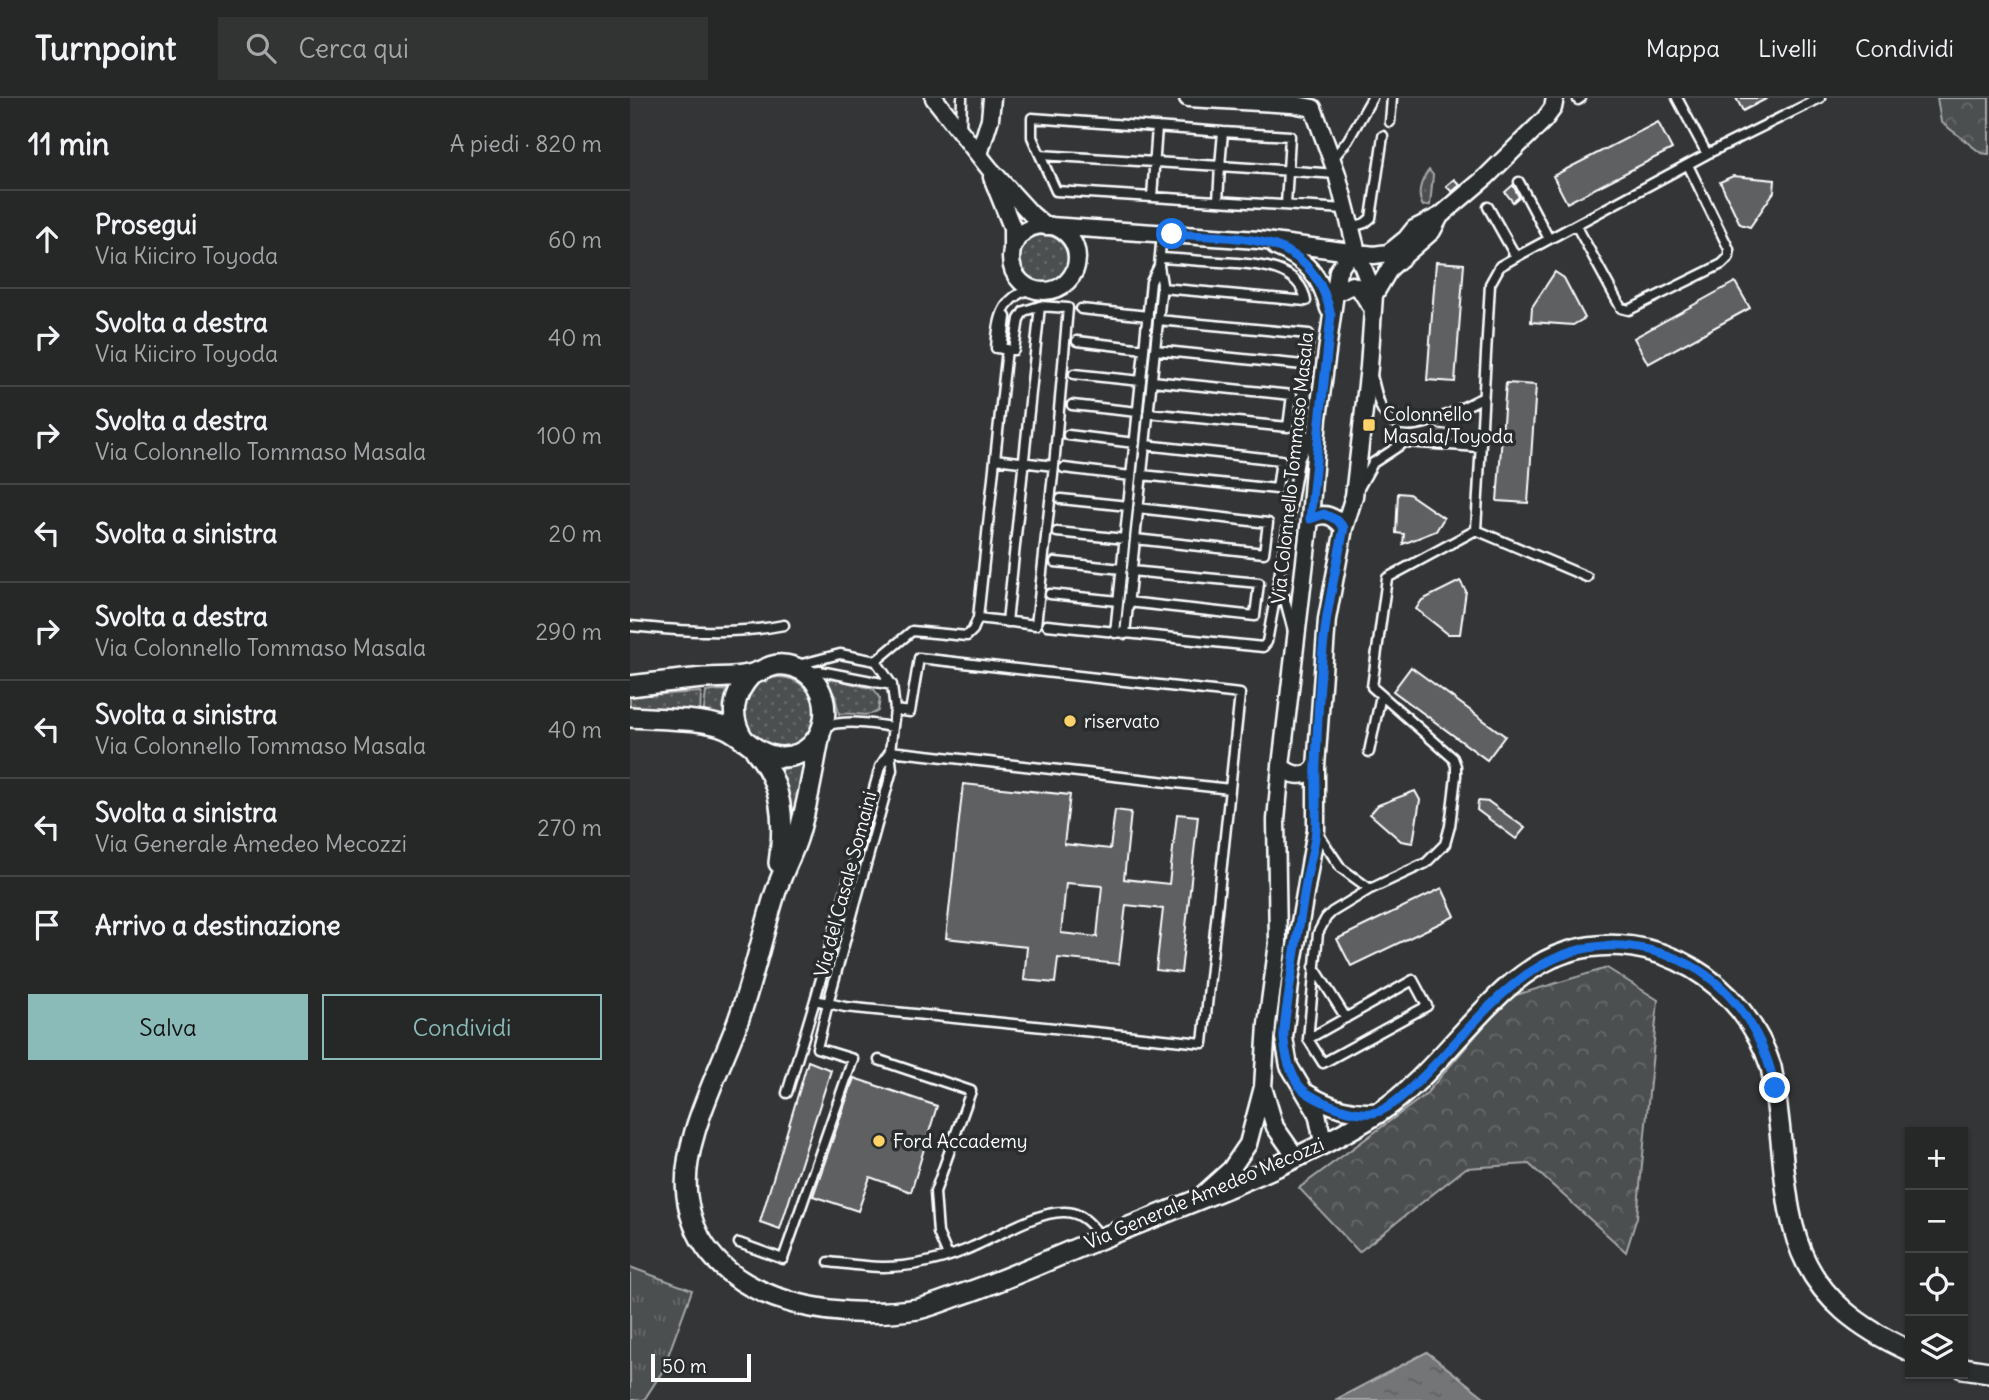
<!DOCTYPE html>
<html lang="it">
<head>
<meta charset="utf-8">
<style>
  body { margin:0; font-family:Delius,sans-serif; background:#323434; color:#f1f3f6 }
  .controls { position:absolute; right:21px; bottom:21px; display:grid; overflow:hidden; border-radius:0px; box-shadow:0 2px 5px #0004 }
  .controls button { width:63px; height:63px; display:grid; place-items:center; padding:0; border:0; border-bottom:2px solid #424445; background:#262828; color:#f1f3f6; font:35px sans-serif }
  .scale { position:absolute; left:21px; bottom:18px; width:100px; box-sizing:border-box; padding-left:7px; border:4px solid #fff; border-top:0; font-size:19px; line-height:24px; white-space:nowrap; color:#fff; -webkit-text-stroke:5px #2a2d2e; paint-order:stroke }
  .stop { position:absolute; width:21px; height:21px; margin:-16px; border:5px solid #1a73e8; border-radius:50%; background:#fff }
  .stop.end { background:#1a73e8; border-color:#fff; box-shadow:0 2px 7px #0008 }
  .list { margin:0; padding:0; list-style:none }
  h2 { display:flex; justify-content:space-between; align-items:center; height:91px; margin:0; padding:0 28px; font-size:30px }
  h2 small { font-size:23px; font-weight:400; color:#a4a6a8 }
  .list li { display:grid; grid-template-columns:46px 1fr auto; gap:21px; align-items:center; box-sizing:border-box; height:98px; padding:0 28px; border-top:2px solid #424445 }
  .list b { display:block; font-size:26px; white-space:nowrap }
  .list p { margin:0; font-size:23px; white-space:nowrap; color:#a4a6a8 }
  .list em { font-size:23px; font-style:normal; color:#a4a6a8 }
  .actions { display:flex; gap:14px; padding:21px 28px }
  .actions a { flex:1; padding:16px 0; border:2px solid #8bbbb9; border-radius:0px; text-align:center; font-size:24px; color:#8bbbb9 }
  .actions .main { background:#8bbbb9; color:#111 }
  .icon { flex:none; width:38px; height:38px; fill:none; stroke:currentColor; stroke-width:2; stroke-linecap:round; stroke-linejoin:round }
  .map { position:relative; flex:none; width:1359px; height:1302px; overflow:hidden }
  header { display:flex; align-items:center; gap:42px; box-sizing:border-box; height:98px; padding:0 35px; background:#262828; border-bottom:2px solid #424445 }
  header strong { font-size:33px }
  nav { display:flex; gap:38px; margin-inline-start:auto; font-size:24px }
  .search { width:490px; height:63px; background:#323434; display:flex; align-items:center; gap:18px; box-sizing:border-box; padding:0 24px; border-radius:0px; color:#a4a6a8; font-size:26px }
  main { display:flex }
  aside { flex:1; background:#262828 }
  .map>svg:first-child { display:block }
  .grass { fill:url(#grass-dots); stroke:#a6a7a8; stroke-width:2 }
  .forest { fill:url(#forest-crowns); stroke:#a6a7a8; stroke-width:2 }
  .park { fill:url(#park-tufts); stroke:#a6a7a8; stroke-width:2 }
  .water { fill:url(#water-ripples); stroke:#abacad; stroke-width:2 }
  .building { fill:#5f6162; stroke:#fff; stroke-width:2; fill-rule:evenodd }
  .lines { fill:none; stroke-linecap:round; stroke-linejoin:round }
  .service-casing { stroke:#fff; stroke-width:13 }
  .minor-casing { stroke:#fff; stroke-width:21 }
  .tertiary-casing { stroke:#fff; stroke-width:24 }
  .service { stroke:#2a2d2e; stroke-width:8 }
  .minor { stroke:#2a2d2e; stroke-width:16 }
  .tertiary { stroke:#2a2d2e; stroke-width:19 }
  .route { stroke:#1a73e8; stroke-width:9 }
  .poi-dot { fill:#ffd166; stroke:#2a2d2e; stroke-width:2.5 }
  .labels { text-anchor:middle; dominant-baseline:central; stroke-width:7; stroke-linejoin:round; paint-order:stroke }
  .poi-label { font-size:19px; fill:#fff; stroke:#2a2d2e; text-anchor:start }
  .street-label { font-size:19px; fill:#fff; stroke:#2a2d2e }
</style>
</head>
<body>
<header>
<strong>Turnpoint</strong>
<div class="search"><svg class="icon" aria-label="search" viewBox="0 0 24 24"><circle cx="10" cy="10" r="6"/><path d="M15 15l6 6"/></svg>Cerca qui</div>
<nav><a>Mappa</a><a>Livelli</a><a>Condividi</a></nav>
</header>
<main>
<aside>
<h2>11 min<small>A piedi · 820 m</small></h2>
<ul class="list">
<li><svg class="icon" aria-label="ahead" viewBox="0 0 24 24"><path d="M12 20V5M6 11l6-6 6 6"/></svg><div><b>Prosegui</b><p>Via Kiiciro Toyoda</p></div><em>60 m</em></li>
<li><svg class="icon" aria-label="right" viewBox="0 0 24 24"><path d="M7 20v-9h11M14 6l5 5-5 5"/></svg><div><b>Svolta a destra</b><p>Via Kiiciro Toyoda</p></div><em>40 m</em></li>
<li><svg class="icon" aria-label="right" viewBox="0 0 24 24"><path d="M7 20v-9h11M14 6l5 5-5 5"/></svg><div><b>Svolta a destra</b><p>Via Colonnello Tommaso Masala</p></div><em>100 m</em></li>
<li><svg class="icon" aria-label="left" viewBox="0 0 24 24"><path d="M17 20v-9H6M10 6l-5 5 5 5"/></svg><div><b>Svolta a sinistra</b></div><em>20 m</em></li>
<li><svg class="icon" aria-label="right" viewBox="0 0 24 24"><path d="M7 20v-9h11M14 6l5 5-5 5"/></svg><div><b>Svolta a destra</b><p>Via Colonnello Tommaso Masala</p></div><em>290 m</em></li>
<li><svg class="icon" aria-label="left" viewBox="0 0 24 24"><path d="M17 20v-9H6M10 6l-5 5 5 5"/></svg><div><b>Svolta a sinistra</b><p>Via Colonnello Tommaso Masala</p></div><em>40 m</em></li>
<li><svg class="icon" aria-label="left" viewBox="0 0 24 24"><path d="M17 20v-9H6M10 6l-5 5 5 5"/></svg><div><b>Svolta a sinistra</b><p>Via Generale Amedeo Mecozzi</p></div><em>270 m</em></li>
<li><svg class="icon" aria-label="arrive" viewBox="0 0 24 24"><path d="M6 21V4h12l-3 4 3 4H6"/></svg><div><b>Arrivo a destinazione</b></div></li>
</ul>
<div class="actions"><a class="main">Salva</a><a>Condividi</a></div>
</aside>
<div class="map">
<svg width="1359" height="1302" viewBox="0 0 1359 1302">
  <defs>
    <pattern id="grass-dots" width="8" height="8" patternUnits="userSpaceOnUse" patternTransform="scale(1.75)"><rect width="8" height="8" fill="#4c4f50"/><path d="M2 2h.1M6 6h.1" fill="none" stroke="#67696a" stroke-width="1.8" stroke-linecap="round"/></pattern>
    <pattern id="forest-crowns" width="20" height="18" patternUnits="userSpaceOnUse" patternTransform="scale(1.75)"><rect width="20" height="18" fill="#4c4f50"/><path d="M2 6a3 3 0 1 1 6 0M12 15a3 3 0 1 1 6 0" fill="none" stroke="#67696a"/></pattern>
    <pattern id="park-tufts" width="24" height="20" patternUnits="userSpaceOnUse" patternTransform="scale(1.75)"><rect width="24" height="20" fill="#4c4f50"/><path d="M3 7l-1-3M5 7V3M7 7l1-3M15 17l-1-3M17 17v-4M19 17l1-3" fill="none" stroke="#67696a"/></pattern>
    <pattern id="water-ripples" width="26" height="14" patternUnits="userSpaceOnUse" patternTransform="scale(1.75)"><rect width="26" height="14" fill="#737576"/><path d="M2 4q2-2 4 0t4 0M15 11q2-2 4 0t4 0" fill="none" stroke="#606061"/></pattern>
  </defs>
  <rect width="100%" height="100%" fill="#333536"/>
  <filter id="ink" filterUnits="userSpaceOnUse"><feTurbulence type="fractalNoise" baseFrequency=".0143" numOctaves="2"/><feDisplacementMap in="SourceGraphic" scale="14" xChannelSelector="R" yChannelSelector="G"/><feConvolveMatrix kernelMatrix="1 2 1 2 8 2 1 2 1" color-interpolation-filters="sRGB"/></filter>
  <g filter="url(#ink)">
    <path class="grass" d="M799,72L803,77L800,107L793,108C786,96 791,82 799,72Z
      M388 162a25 25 0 1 1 50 0a25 25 0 1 1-50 0Z
      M195,579L244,591L250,601L248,613C237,621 222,613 209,616L205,598Z
      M113 615a36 36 0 1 1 72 0a36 36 0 1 1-72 0Z
      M90,592L100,593L94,615L95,620H73L76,594Z
      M71,594L70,620L0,614V598Z
      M174,665L178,667L166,714H163L147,673Z"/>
    <path class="forest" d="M1307,0H1359V56L1351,55L1311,24Z
      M977,870L1028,902L1007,1119L996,1154L899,1066L836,1070L729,1154L669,1090L795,997L879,899Z"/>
    <path class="park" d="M0,1169L62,1192L32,1274L14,1302H0Z"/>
    <path class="water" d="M797,1254L858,1302H705Z"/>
    <path class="building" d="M1106,0H1138L1113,13Z
      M1028,24L1042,51L937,105L923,78Z
      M1103,78L1145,82L1144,94L1120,129L1110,126L1090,84Z
      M824,81L830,87L822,94L816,88Z
      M883,87L889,99L883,104L875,94Z
      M806,164L834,166L825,284L797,282Z
      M925,174L934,180L955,220L943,227L901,224L902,209Z
      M1105,184L1120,210L1018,266L1004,240Z
      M876,285L906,287L898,405L867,403Z
      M805,330L820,332L819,340L805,339Z
      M768,395L779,396L814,420L806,433L773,446L774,436L766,435Z
      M830,483L836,493L830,536H818L786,511L792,502Z
      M781,569L875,638L857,662L763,593Z
      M333,686L440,697L434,746L480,751L485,712L501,714L494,781L539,786L547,716L568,718L551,875L526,872L533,811L496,807L489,866L428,860L425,885L394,882L397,849L316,840ZM436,785L472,788L467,839L431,835Z
      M785,693L790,702L783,745L771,743L740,716L748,707Z
      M848,703L859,704L895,730L886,741L847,712Z
      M812,790L825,818L721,868L707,841Z
      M178,963L201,972L150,1131L130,1124Z
      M224,980L307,1008L281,1094L240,1079L228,1113L183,1098Z"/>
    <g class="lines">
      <defs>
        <path id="service" d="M1047,0L1077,56
          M948,2L951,0
          M760,24L762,0
          M331,30L332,0
          M593,34L660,38L656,107
          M410,57L590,68L588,103
          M702,62L718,42L742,0
          M707,76L590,68L593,34L402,20V39L426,93L715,111
          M889,84L919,141
          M522,99L527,29
          M858,109L886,159
          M946,127L991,210L999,212L1092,166L1099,159V151L1058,67
          M722,129L735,125L741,120L753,38
          M530,160C550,161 570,163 590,164C619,166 670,165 676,203L532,190
          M451,211L518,218
          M447,243L514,251
          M372,251L376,219L373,215
          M377,251L365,361L424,368L438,210L410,208L394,213L389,221L384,252L366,250C368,222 371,199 402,191
          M525,252L673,267L677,256L679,236L528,222
          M444,276L511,283
          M742,278C746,291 748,309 757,319C778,343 830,310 852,300
          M442,307L508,314
          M518,315L658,329L662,297L522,283
          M438,337L505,345
          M365,361L348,520L406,527L424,368
          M434,370L501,378
          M512,377L647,391L651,362L515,347
          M729,390L743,365L775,344L849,349
          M431,401L498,408
          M846,432L957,479
          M427,434L495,441
          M505,441L634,455L638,425L508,410
          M425,464L492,471
          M649,479L669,362L683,332
          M420,496L488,503
          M498,504L625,518L629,485L501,473
          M377,524L410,208
          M417,527L633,549L637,544L649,479L663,533
          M0,528C50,533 105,537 154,527
          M485,535L521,184L529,168
          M495,536L532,186L529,168L532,135
          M246,563L282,533L337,538L343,532L348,520
          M168,567L210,556L246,563L262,587L265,612L260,653L262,672L198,905L185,902L250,669L260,653
          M179,574L190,573L262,587
          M194,628C217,622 238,625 262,629
          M260,653L600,691L610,596L289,560L280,614L265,612
          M739,654L751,597
          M688,736L711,770L740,791
          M684,869L716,920
          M678,941L783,882L797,908L693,965L678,941L688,835L696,820L702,814L740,791L796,765L815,746L820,728L826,678V668L823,660L742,589L757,480L846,432L860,186L870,168L886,159L1077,56L1190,0
          M249,962L341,993L305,1094L308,1135L318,1158
          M157,995L185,902
          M109,1145L153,1161L223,961L187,950L198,905L215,909L573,945L600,691
          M199,1164C217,1166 236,1169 253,1169C279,1169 309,1163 333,1153C362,1142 404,1114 433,1114C451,1113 462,1127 472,1140"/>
        <path id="minor" d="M304,0L359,70L401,116L415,128
          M558,0L662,6L683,10L707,76L727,154L744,197L739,269L724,398L714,430L697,521L686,669V732L661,877L654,940L659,968L687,1015L693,1044
          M349,56L360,21L362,0
          M362,79L382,129V151
          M381 160a33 33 0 1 1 66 0a33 33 0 1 1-66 0Z
          M420,128L628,142L744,157L758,155L765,150L776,141L784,131L810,118L856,79L914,22L923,10L925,0
          M646,149C676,161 692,180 699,211
          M704,196L722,187L730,191L740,207
          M744,197L760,170L802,133L809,120
          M680,421C695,413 704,418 714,430
          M651,668C661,678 675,681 686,669
          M633,989L645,1029L666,1059
          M677,995C700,1009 723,1017 751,1013
          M571,1098L601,1071L618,1046L633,989L637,926L648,845L646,722L651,668L680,421L688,320L708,173L716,161L727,154"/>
        <path id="tertiary" d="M0,588C25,585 50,582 75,580C89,579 104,580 118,577C136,574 141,562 164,569C210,584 203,658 152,659C127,659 116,639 96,630C74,620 25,621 0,619
          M190,636C183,671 178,707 167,741C160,761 150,779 144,799C132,839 123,880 109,920C91,972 50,1043 57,1098C70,1204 202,1224 288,1211C302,1208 316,1202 330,1197C373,1183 413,1164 455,1147C551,1107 659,1071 748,1015C816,972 861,878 937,854C1025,827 1114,885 1141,969C1166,1101 1134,1187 1280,1253
          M114,642C99,619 102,598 121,577
          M125,652C153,686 155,722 149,765
          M1333,1270L1359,1274"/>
      </defs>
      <use href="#service" class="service-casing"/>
      <use href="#minor" class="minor-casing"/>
      <use href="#tertiary" class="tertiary-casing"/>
      <use href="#service" class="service"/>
      <use href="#minor" class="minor"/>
      <use href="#tertiary" class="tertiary"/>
    </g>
  </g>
  <g class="lines" filter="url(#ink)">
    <path class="route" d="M542,136C613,141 682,132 701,217L680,421L694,416L707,422L714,430C708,459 702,489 697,518C690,566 688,617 686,666C685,688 687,710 686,731C685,747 680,763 677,778C671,817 664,856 659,895C657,910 653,928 654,942C656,960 662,985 677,995C694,1006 730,1021 750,1013C766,1007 796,976 808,963C859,909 909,842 992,848C1016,850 1039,856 1060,867C1106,892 1135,940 1145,990"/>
  </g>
  <g class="poi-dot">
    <rect x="732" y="320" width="14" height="14" rx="3.5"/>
    <circle cx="440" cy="623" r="7"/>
    <circle cx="249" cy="1043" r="7"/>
  </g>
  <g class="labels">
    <g class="poi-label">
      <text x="753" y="316">Colonnello<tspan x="753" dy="22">Masala/Toyoda</tspan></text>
      <text x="454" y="623">riservato</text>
      <text x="263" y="1043">Ford Accademy</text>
    </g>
    <g class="street-label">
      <text transform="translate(662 370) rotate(-84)">Via Colonnello Tommaso Masala</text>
      <text transform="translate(215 786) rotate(-75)">Via del Casale Somaini</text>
      <text transform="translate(574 1095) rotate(-23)">Via Generale Amedeo Mecozzi</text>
    </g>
  </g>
</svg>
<div class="controls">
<button>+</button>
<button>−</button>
<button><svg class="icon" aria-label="locate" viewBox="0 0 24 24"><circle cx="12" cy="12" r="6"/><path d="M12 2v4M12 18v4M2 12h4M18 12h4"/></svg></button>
<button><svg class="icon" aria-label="layers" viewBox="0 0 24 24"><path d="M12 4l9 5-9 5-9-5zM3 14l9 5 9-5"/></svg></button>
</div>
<div class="scale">50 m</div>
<div class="stop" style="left:542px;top:136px"></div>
<div class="stop end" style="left:1145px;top:990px"></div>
</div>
</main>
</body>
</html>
